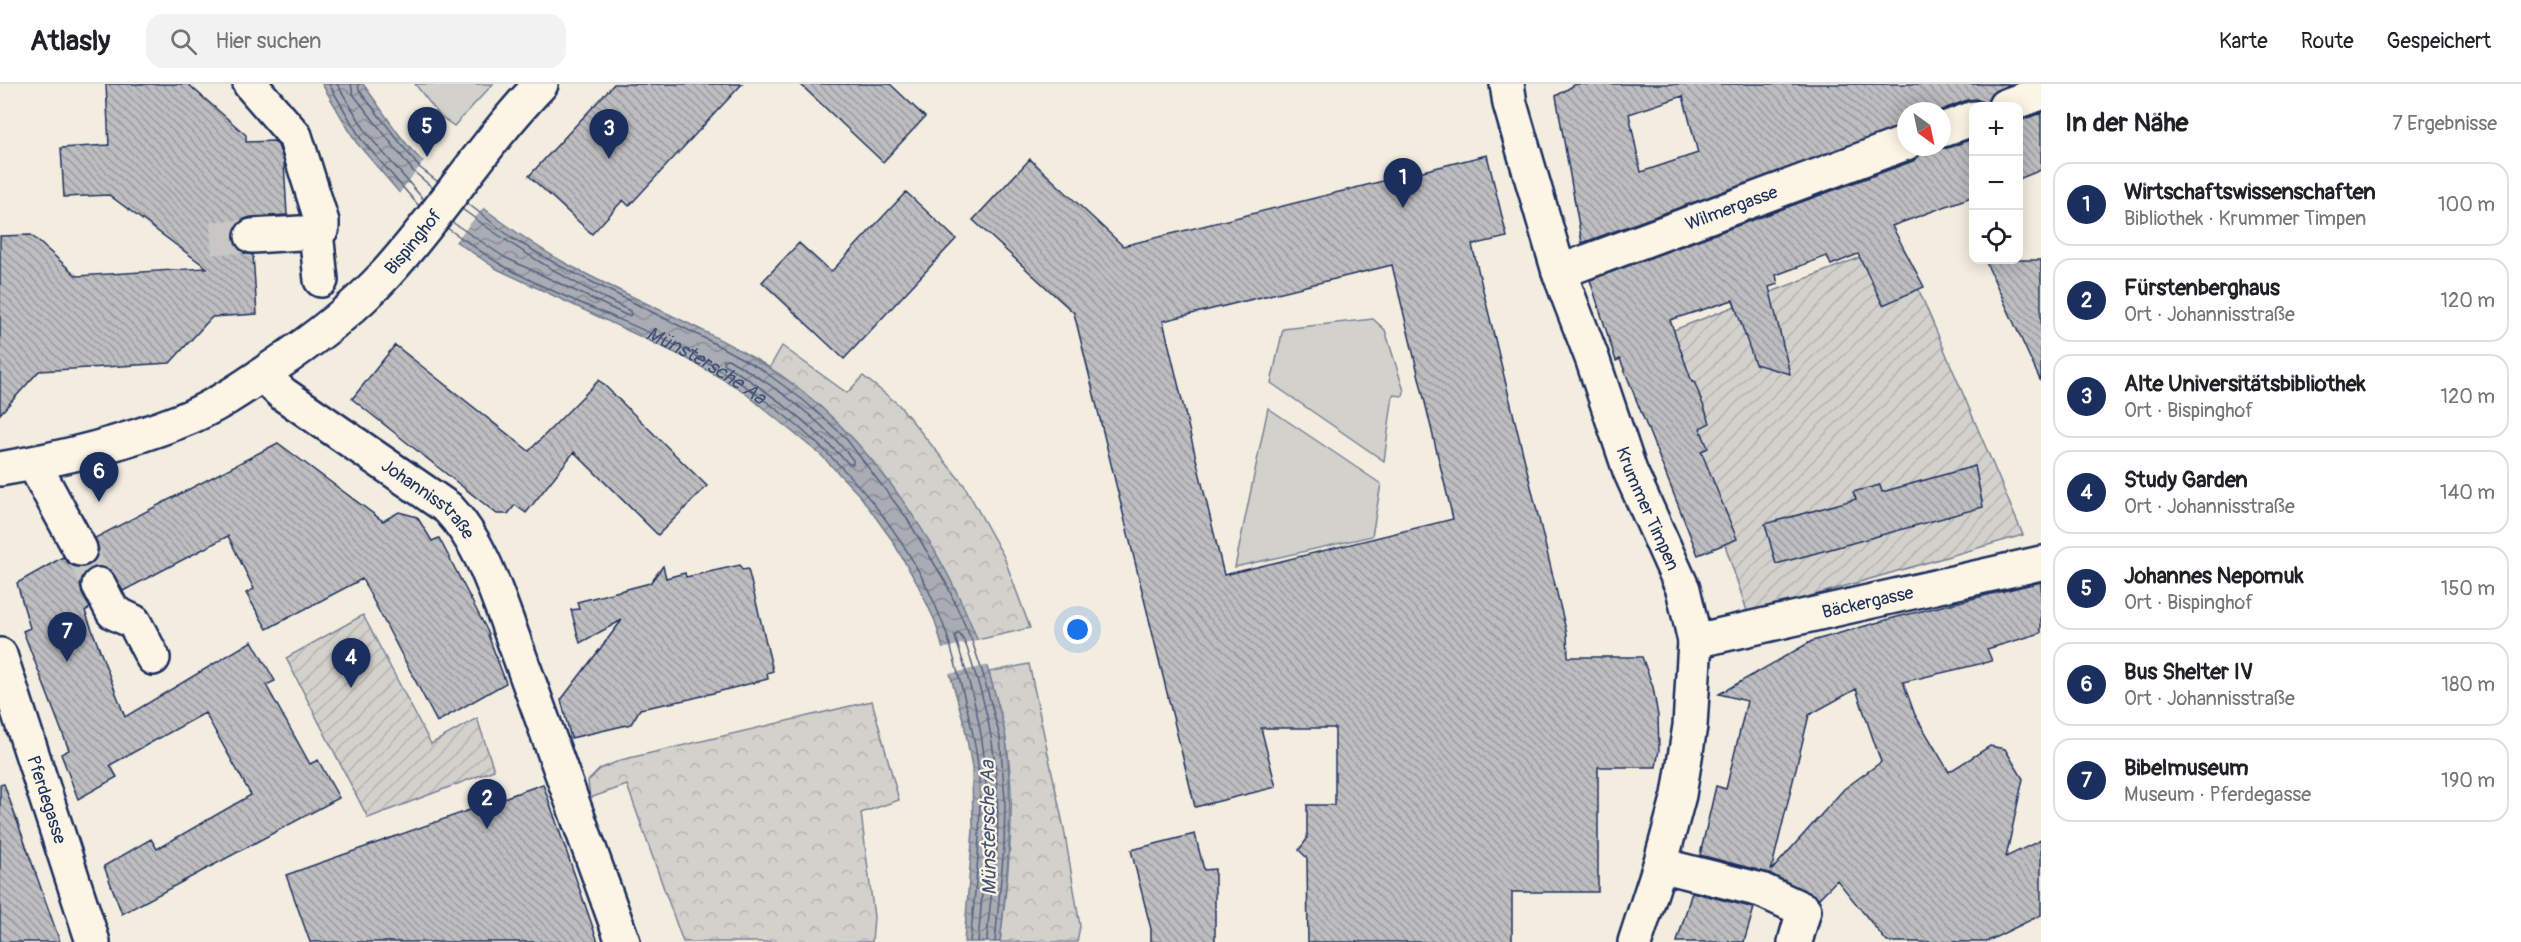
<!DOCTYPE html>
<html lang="de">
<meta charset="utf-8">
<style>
body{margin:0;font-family:Pangolin,sans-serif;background:#f2f2f2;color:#202124}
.controls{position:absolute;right:18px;top:18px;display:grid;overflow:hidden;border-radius:12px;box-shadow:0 3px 15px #0003}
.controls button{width:54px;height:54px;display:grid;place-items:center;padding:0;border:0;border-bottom:2px solid #e0e0e0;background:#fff;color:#202124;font:30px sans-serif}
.compass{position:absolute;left:1897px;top:18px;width:54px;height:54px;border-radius:50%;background:#fff;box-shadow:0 3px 15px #0003;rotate:147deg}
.you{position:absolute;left:1078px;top:546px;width:21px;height:21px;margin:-15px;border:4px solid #fff;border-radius:50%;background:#1a73e8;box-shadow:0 0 0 9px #1a73e833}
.badge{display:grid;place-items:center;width:39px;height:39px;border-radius:50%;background:#1b2f5e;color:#fff;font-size:20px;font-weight:700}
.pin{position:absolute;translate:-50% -50px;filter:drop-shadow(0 2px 3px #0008)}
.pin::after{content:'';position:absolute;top:32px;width:21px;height:18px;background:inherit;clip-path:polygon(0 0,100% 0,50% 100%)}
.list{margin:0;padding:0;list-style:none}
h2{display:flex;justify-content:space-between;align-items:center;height:78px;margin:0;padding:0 24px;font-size:26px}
h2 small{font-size:20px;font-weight:400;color:#757577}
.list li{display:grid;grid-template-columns:39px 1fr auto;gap:18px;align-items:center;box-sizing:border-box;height:84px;margin:0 12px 12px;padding:0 12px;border:2px solid #e0e0e0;border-radius:18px}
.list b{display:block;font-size:22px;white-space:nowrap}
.list p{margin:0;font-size:20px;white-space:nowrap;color:#757577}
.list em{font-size:20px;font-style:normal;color:#757577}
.icon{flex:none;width:33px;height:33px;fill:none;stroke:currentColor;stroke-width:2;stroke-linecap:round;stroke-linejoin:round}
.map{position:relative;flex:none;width:2041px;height:858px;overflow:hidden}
header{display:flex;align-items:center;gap:36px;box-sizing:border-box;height:84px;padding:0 30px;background:#fff;border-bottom:2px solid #e0e0e0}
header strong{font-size:28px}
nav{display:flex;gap:33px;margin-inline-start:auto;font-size:21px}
.search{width:420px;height:54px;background:#f2f2f2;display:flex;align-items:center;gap:15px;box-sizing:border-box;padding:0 21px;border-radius:18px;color:#757577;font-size:22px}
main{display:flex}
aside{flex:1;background:#fff}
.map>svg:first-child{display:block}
.grass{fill:#d3d1cc;stroke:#778095;stroke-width:1.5}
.park{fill:url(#park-crowns);stroke:#778095;stroke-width:1.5}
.garden{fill:url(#garden-furrows);stroke:#778095;stroke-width:1.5}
.water{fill:url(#water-waves);stroke:#707a91;stroke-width:1.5}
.pier{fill:#f3ede0}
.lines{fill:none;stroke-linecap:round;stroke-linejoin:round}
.shore{stroke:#546180;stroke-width:1.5}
.building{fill:url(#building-back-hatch);stroke:#1b2f5e;stroke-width:1.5;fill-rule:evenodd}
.minor-tunnel{stroke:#c8c7c6;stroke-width:33;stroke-dasharray:33 16;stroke-linecap:butt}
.minor-casing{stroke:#1b2f5e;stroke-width:38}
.minor{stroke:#fcf5e5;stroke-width:33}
.labels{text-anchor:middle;stroke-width:4.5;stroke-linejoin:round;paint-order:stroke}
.street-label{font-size:18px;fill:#1b2f5e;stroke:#fcf5e5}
.water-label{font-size:20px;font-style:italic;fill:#465478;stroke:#fcf5e5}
</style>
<header>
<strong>Atlasly</strong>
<div class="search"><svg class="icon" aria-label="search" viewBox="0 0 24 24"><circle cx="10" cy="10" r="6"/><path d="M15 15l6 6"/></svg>Hier suchen</div>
<nav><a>Karte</a><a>Route</a><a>Gespeichert</a></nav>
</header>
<main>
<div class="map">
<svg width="2041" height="858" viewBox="0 0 2041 858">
<defs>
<pattern id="park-crowns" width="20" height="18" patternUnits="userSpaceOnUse" patternTransform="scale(1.5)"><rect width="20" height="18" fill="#d3d1cc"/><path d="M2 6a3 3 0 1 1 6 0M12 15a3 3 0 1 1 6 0" fill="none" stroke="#b5b4b2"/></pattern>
<pattern id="garden-furrows" width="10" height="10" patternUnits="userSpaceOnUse" patternTransform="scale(1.5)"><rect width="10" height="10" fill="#d3d1cc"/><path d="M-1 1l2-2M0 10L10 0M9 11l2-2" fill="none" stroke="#b5b4b2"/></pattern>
<pattern id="water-waves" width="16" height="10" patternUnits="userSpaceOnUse" patternTransform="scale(1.5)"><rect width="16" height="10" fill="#a9acb3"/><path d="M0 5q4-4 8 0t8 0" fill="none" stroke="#898c95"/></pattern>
<pattern id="building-back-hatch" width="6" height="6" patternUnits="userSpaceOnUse" patternTransform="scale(1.5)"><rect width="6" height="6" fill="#bebec0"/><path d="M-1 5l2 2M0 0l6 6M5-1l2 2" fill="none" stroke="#9a9b9f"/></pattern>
</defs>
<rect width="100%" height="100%" fill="#f3ede0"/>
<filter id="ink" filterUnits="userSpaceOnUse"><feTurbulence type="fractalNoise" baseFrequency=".0167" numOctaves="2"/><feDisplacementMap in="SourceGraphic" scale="12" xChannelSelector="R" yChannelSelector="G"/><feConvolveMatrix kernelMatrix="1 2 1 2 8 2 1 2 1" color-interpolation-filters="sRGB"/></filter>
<g filter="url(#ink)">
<path class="grass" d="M415,0H493L454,42L440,32Z
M1373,235L1385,246L1404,307L1403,312L1393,311L1384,377L1271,299L1283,245Z
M1268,324L1381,400L1372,452L1235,483Z"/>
<path class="park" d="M782,262L847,309L863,292L899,321L964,401L1004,473L1030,544L973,557L766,290Z
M1029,580L1064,745L1080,842L1077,858H1000C1008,790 1018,718 1005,651C1001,629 994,609 989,588Z
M872,617L899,716L861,729L874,833L872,858H683L627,701L590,714L588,697L600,685L621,676Z"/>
<path class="garden" d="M1884,164L1907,178L2023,451L1748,530L1656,253Z
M363,531L431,660L477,634L494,686L368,734L286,574Z"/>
<path class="water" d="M322,0H363C382,25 400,56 423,78C436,92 454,102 469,113C500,137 531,160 565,179C630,214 699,241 762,279C872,346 963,488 995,610C999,625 1004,640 1006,655C1014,724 1008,790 1000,858H964L973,746L972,683L964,639L935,537L918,501L892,456L861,413L822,372L740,305L686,274L497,185L421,134L356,58Z"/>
<path class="pier" d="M425,76L485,122L454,159L419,136L398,111Z
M981,555L990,581L948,590L942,565Z"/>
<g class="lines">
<g class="shore">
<path d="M329,0L361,55L419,122"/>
<path d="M337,0L368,51L424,116"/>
<path d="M351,0L353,10L413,87L433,104"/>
<path d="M358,0L359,6L419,83L438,98"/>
<path d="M467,119L512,154L560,182L706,255L761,285L803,316L844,352L906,433L946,499L972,557L983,590L1000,653L1005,716L1004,763L995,858"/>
<path d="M452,138L504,173L628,232L631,231L630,227C570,198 515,165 462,125"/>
<path id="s1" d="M447,144C465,156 482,169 500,180C561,215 629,236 691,269C798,328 896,420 941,535C950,556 955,579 961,601C968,627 975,654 978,682C983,740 976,800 970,858"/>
<path d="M728,275C774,301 820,334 853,376V380H849C812,342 770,307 724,280V276Z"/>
<path d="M978,858C983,800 989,741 985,683C982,640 969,594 955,553L958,549C967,557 970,575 974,586C994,643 1000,703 997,762C995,794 988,826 987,858"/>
</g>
</g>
<path class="building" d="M106,0H188L246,51V58L274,57L278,61L284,78L287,131L251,133L242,136L236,143L233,153L237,163L244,169L253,171L257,230L212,233L170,279L39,287L0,330V152L31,151L77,192L207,184L109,111L64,113L61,64L109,61Z
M614,0H742L629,122L623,116L592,150L529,92Z
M800,0H890L925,33L883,78Z
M1576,0H2011L1991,10L1987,20L1976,15L1967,16L1939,27H1906V41L1582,159L1556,12ZM1683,12L1698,69L1641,88L1629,30Z
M2041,29V86L2019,95V37Z
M1974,54V112L1892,142L1924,203L1883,221L1858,170L1831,181L1827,172L1776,191L1778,200L1769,203L1790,290L1755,280L1733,216L1670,236L1692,298L1694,297L1710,339L1700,344L1708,364L1701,367L1737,455L1698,471L1620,275L1616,277L1590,196L1913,77L1920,71L1924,63L1948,64Z
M1487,71L1507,153L1472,161L1567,550L1568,573H1642L1653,603L1658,632L1659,666L1656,683H1598V808H1512V858H1308L1307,774L1299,766L1307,755V721H1335V644H1261L1276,703L1195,723L1074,229L973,136L1030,75L1123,162ZM1392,181L1453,435L1224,491L1163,237Z
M906,108L956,155L844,275L762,198L799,159L831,188Z
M1985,176H2041V298Z
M395,261L529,367L599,296L707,402L658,451L574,368L526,429L515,421L508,430H497L352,315Z
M278,359L383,437L399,428L417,433L432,457L439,454L489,550L488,551L506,599L437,638L362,495L267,545L246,509L254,505L228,452L123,507L110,486L100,482L90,485L83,491L80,500L82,510L90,524L85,527L125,633L252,557L275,597L266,601L310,680L318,676L339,714L122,830L104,782L151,755L157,765L251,711L205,629L110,681L117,693L78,715L61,670L69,666L23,547L30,544L17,499L63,473L71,481L79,484L88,482L96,475L99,466L95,454Z
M1975,382L1983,423L1776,480L1765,440L1856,415L1853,408L1880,401L1882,408Z
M740,481L742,486L748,485L773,587L767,589L768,595L690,615L640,625L631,640L571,654L561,616L622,536L580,559L571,526L579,525L577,518L650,499L663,482L666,494L685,489L686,493Z
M2041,498V549L1987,565L1992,577L1903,598L1915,631L1949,688L1990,662L2005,665L2023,695L2006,773L2041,756V831L1986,858H1887L1837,796L1819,814L1769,789L1700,771L1716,702L1726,705L1747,617L1719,610L1812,557L1897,533ZM1856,605L1881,678L1844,705L1771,787L1809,631Z
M4,700L60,858H0V701Z
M543,700L598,858H310L286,791Z
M1195,750L1204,786L1215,785V858H1151V845L1131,766Z
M1692,808L1754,824L1744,858H1677Z"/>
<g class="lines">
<path class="minor-tunnel" d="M211,154L252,152
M80,465L99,501"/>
<defs>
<g id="minor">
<path d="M250,0L295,52L322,138V144L316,148L252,152"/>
<path id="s2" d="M1507,0L1510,20L1559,188L1592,274L1630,387L1683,505L1695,557L1690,642L1679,711L1660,781L1635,858"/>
<path d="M2005,22L2041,9"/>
<path d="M1942,46L1974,34"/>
<path d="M316,148L321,196"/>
<path id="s3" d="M1559,188L1906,59"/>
<path id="s4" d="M262,291L283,310L448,424C477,455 491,493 505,532L623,858"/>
<path d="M34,380L80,465"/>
<path id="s5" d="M0,385C60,375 123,359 180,337C212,325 242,305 270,285C312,257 352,227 386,190C441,130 484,59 541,0"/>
<path d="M99,501L113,528L134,538L153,574"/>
<path id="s6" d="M1695,557L2041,479"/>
<path id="s7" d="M0,571L93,858"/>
<path d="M1660,781L1761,806L1804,826L1795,858"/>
</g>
</defs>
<use href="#minor" class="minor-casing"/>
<use href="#minor" class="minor"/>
</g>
</g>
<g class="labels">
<g class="street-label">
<text dy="6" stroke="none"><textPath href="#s3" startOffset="184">Wilmergasse</textPath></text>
<text dy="6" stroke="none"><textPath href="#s5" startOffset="483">Bispinghof</textPath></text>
<text dy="6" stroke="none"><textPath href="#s4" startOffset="208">Johannisstraße</textPath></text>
<text dy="6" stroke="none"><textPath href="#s2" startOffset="448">Krummer Timpen</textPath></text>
<text dy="6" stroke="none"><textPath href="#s6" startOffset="177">Bäckergasse</textPath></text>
<text dy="6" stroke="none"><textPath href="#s7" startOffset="152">Pferdegasse</textPath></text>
</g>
<g class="water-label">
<text dy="7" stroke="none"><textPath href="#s1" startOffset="294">Münstersche Aa</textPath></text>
<text transform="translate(988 744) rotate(-91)" y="7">Münstersche Aa</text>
</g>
</g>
</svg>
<div class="controls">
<button>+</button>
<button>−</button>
<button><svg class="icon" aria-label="locate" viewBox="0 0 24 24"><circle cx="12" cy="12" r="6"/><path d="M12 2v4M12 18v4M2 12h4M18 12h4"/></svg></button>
</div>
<svg class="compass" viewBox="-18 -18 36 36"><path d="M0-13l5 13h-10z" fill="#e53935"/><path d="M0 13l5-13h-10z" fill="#757577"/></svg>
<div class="you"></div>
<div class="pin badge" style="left:1403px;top:124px">1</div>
<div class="pin badge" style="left:487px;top:745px">2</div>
<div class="pin badge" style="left:609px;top:75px">3</div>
<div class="pin badge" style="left:351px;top:604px">4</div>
<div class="pin badge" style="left:427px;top:73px">5</div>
<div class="pin badge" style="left:99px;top:418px">6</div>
<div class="pin badge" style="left:67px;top:578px">7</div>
</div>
<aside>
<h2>In der Nähe<small>7 Ergebnisse</small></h2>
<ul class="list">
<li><span class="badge">1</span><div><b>Wirtschaftswissenschaften</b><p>Bibliothek · Krummer Timpen</p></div><em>100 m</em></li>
<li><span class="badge">2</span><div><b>Fürstenberghaus</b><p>Ort · Johannisstraße</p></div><em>120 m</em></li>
<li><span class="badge">3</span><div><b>Alte Universitätsbibliothek</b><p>Ort · Bispinghof</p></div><em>120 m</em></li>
<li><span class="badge">4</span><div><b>Study Garden</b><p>Ort · Johannisstraße</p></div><em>140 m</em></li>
<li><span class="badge">5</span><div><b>Johannes Nepomuk</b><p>Ort · Bispinghof</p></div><em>150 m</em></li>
<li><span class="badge">6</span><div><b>Bus Shelter IV</b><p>Ort · Johannisstraße</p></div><em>180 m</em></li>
<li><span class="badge">7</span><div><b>Bibelmuseum</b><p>Museum · Pferdegasse</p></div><em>190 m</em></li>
</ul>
</aside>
</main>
